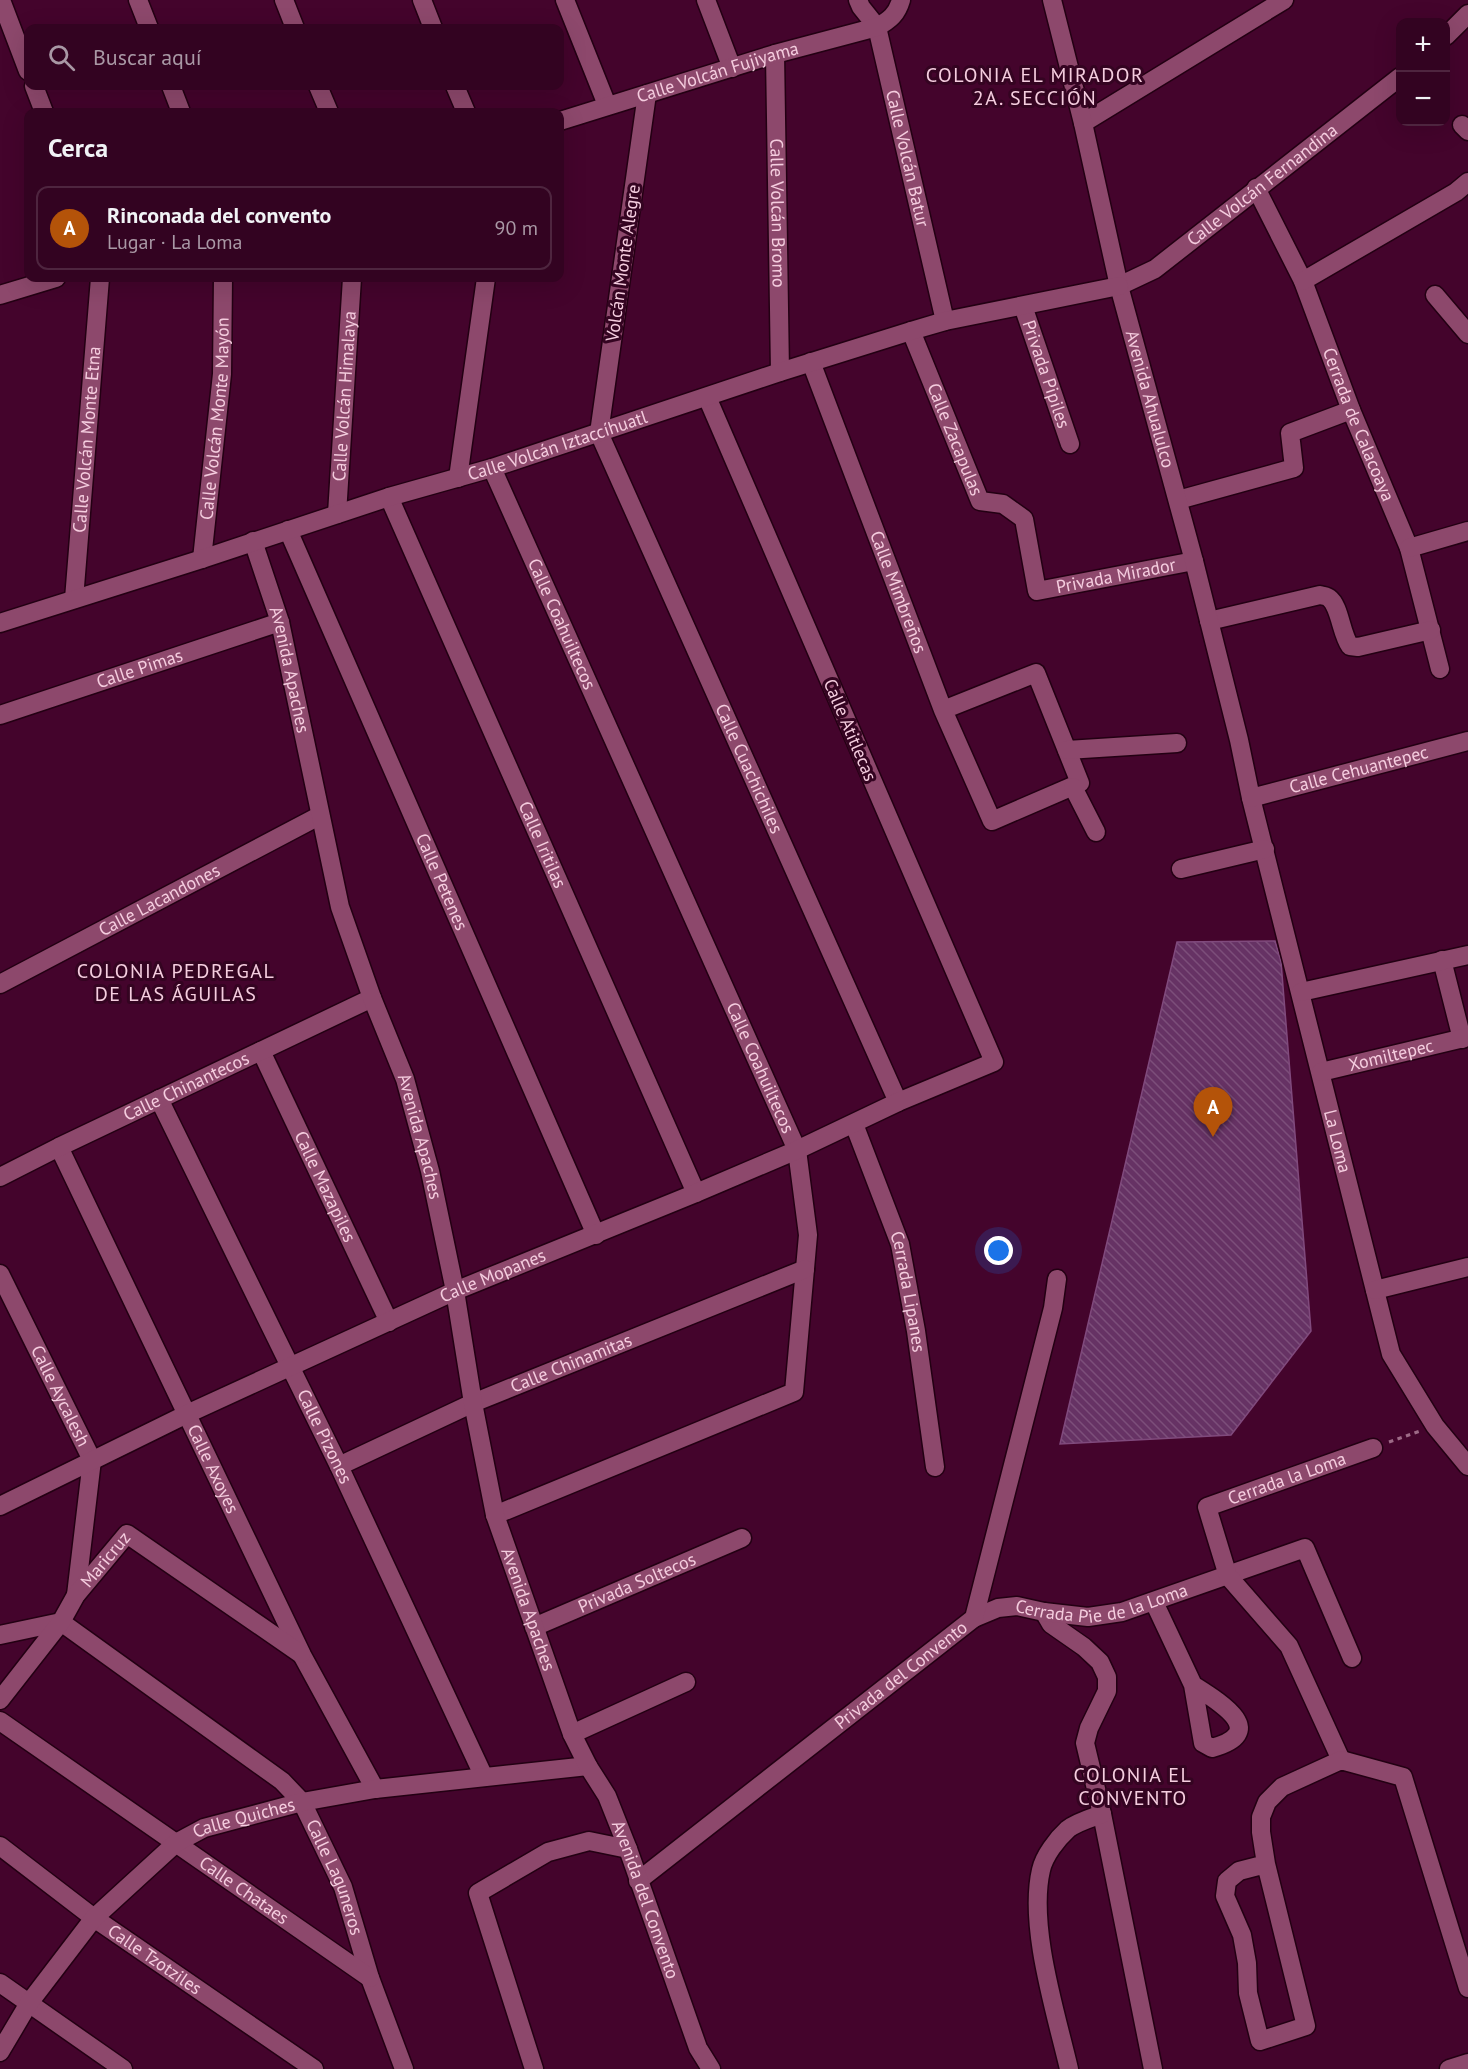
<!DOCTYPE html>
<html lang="es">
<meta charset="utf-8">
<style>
body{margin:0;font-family:"PT Sans",sans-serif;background:#3e112e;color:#f1f3f6}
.controls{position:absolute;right:18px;top:18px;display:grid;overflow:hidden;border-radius:12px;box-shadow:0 6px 24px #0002}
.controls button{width:54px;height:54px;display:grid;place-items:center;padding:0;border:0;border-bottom:2px solid #4e253f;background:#330321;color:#f1f3f6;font:30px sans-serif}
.you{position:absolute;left:999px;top:1251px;width:21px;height:21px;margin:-15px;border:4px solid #fff;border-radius:50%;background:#1a73e8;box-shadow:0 0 0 9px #1a73e833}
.badge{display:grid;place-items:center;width:39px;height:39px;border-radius:50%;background:#b45309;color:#fff;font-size:20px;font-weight:700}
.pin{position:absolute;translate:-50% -50px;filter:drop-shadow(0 2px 3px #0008)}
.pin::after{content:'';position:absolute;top:32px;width:21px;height:18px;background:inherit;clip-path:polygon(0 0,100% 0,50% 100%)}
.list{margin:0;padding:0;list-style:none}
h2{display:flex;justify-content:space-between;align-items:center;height:78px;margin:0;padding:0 24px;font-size:26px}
h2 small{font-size:20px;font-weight:400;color:#a998a5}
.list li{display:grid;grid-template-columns:39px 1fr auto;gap:18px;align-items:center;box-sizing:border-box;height:84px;margin:0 12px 12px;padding:0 12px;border:2px solid #4e253f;border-radius:12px}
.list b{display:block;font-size:22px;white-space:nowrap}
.list p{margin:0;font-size:20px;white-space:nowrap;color:#a998a5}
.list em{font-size:20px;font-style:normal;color:#a998a5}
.icon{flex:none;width:33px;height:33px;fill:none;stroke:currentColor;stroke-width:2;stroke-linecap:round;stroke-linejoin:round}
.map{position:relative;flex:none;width:1468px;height:2069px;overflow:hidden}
.search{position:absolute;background:#330321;box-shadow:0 6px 24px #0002;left:24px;top:24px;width:540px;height:66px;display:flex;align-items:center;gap:15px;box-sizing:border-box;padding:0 21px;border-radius:12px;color:#a998a5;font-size:22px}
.panel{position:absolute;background:#330321;box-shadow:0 6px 24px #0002;left:24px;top:108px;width:540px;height:174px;border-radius:12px}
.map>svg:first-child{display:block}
.building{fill:url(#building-back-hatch);stroke:#804a7d;stroke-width:1.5}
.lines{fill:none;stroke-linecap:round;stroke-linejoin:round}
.street-casing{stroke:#230013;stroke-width:21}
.secondary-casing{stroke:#230013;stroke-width:21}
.path{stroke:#9d6a87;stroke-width:3;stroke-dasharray:4.5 4.5;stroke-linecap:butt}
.street{stroke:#8d486c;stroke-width:18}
.secondary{stroke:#8d486c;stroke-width:18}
.labels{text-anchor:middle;stroke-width:6;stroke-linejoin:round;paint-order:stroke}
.street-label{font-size:18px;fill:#f5cddf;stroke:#340421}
.neighbourhood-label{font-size:20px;letter-spacing:1.5px;fill:#f5cddf;stroke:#340421}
</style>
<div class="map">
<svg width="1468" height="2069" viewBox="0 0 1468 2069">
<defs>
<pattern id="building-back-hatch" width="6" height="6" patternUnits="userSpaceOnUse" patternTransform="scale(1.5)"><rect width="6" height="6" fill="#663264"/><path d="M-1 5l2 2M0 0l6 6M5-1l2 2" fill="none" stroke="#7c4e7a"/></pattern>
</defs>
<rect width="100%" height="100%" fill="#44042c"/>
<path class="building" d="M1275,941L1281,962L1311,1331L1231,1435L1060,1444L1177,942Z"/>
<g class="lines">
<defs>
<g id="street">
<path d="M1,0L28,71"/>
<path d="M138,0L149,28"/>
<path d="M284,0L295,28"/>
<path d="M422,0L433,28"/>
<path d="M565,0L607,105"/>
<path d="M706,0L732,68"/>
<path id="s1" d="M858,0L861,7L877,27L945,321"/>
<path d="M1446,36L1468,14"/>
<path id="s2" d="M775,54L780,372"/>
<path d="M34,86L44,112"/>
<path d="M171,86L181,112"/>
<path d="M318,86L329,112"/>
<path d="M455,86L466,112"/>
<path id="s3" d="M647,94L599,433L898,1102"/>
<path id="s4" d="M560,121L775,54L877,27C890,20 897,14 901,0"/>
<path d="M1083,123L1284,0"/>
<path d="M1462,125L1468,131"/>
<path id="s5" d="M1256,188L1303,281L1351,410L1409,548L1440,669"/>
<path d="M1303,281L1456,192L1468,182"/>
<path id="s6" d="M1119,286L1155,269L1400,77"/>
<path d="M0,295L56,278"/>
<path d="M1435,295L1468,334"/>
<path id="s7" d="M1023,306L1070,444"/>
<path id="s8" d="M911,331L980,501L1003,504L1024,519L1037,591L1194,561"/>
<path id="s9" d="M811,362L943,710L992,821L1080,783L1036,673L943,710"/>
<path id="s10" d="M492,468L797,1150L808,1235L794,1392L495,1515"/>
<path d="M458,478L486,278"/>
<path id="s11" d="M389,497L696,1193"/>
<path d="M1178,500L1294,468L1290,433L1351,410"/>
<path id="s12" d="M337,514L352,278"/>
<path id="s13" d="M288,530L596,1235"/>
<path d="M1409,548L1468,531"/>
<path id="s14" d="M202,559L222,374L223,278"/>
<path id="s15" d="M74,599L100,278"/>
<path d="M1209,621L1320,595C1323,596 1327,596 1329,598C1340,606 1341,634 1350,646L1358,647L1431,630"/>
<path id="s16" d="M0,715L280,622"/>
<path d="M1067,750L1177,743"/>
<path d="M1073,787L1096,832"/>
<path id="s17" d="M1251,798L1391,1354L1435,1426L1468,1466"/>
<path d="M1181,869L1265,849"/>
<path d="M1442,960L1462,1039"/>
<path id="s18" d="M0,984L319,816"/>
<path d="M1301,992L1468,955"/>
<path id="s19" d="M261,1051L389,1322"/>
<path id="s20" d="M1321,1072L1468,1037"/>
<path id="s21" d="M159,1099L339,1466L484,1777"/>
<path id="s22" d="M854,1124L900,1244L916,1331L935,1467"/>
<path id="s23" d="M59,1147L302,1655L375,1789"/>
<path id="s24" d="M0,1177L59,1147L372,998"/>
<path id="s25" d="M0,1274L92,1460L76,1595"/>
<path d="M1375,1290L1468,1267"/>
<path id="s26" d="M339,1466L473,1403L805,1269"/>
<path id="s27" d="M0,1506L187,1414L455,1291L696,1193L797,1150L898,1102L994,1062L707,397"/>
<path d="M1154,1602L1193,1685L1203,1743L1212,1748C1271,1732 1218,1701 1193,1685"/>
<path d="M1044,1612L1051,1624L1084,1647L1100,1662L1107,1677V1691L1089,1728L1085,1743L1102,1814L1153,2069"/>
<path id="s28" d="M974,1618L998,1608L1017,1606L1044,1612L1088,1617L1122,1612L1305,1548L1352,1658"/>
<path id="s29" d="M534,1627L742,1538"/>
<path id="s30" d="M0,1635L61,1622L282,1781L302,1802L343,1887L370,1978L404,2069"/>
<path id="s31" d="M0,1700L61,1622L76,1595L127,1534L301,1654"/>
<path id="s32" d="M0,1721L370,1978"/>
<path d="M572,1734L686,1682"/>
<path id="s33" d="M1341,1760L1289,1646L1228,1576L1207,1507L1373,1448"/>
<path id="s34" d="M0,1846L94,1918L314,2069"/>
<path d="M1266,1864L1239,1871L1227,1881L1225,1896L1242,1935L1247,1963L1248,1993L1260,2041L1306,2026L1266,1864L1261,1832V1817L1267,1802L1282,1787L1341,1760L1403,1777L1468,1988"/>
<path id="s35" d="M638,1881L974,1618L1053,1308L1057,1279"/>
<path d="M0,1983L123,2069"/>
<path id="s36" d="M0,2052L29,2003L94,1918L176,1843L204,1828L302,1802L375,1789L588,1766"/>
<path d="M534,2069L478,1893L548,1852L589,1841L628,1849"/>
<path d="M1069,2069C1056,2013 1028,1926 1041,1870C1044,1856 1057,1839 1068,1829C1077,1822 1091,1818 1102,1814"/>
<path d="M1449,2069L1468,2063"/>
</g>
<g id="secondary">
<path id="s37" d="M1052,0L1083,123L1119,286L1194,561L1239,740L1251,798L1468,741"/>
<path id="s38" d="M253,541L280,622L340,907L372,998L405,1079L430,1171L455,1291L473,1403L495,1515L572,1734L588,1766L607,1796L628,1849L698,2048L711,2069"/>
<path id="s39" d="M0,623L202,559L389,497L492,468L780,372L911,331L945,321L1119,286"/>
</g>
</defs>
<use href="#street" class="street-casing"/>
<use href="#secondary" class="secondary-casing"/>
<path class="path" d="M1389,1442L1420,1431"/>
<use href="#street" class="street"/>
<use href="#secondary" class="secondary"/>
</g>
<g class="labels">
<g class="street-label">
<text dy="6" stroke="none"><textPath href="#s4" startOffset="165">Calle Volcán Fujiyama</textPath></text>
<text dy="6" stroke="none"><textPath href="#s1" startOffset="168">Calle Volcán Batur</textPath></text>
<text dy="6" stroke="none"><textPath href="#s6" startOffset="176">Calle Volcán Fernandina</textPath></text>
<text dy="6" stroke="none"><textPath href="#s2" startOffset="159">Calle Volcán Bromo</textPath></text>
<text transform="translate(623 263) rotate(-82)" y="6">Volcán Monte Alegre</text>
<text dy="6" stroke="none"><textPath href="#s7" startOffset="72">Privada Pipiles</textPath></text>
<text dy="6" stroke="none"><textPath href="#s12" startOffset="118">Calle Volcán Himalaya</textPath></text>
<text dy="6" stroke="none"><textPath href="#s37" startOffset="411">Avenida Ahualulco</textPath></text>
<text dy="6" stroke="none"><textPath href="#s14" startOffset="141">Calle Volcán Monte Mayón</textPath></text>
<text dy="6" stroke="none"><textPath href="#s5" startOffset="258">Cerrada de Calacoaya</textPath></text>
<text dy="6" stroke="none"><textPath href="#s15" startOffset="160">Calle Volcán Monte Etna</textPath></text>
<text dy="6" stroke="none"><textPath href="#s8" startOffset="117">Calle Zacapulas</textPath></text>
<text dy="6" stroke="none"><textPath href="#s39" startOffset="585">Calle Volcán Iztaccíhuatl</textPath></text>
<text dy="6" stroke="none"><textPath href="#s8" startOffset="386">Privada Mirador</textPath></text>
<text dy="6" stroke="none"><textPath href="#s9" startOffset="246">Calle Mimbreños</textPath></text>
<text dy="6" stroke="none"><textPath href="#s10" startOffset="171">Calle Coahuiltecos</textPath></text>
<text dy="6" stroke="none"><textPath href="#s16" startOffset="147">Calle Pimas</textPath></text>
<text dy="6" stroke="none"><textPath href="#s38" startOffset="134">Avenida Apaches</textPath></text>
<text transform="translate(850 730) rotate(67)" y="6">Calle Atitlecas</text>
<text dy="6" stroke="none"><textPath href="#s3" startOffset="710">Calle Cuachichiles</textPath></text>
<text dy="6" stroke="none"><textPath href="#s37" startOffset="934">Calle Cehuantepec</textPath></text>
<text dy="6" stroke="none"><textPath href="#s11" startOffset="380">Calle Iritilas</textPath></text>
<text dy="6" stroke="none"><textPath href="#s13" startOffset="384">Calle Petenes</textPath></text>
<text dy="6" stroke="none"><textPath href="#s18" startOffset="180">Calle Lacandones</textPath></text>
<text dy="6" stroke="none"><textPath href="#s20" startOffset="72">Xomiltepec</textPath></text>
<text dy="6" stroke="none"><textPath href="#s10" startOffset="657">Calle Coahuiltecos</textPath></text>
<text dy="6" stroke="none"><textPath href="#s24" startOffset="207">Calle Chinantecos</textPath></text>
<text dy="6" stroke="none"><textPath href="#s38" startOffset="620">Avenida Apaches</textPath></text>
<text dy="6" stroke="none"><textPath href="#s17" startOffset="354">La Loma</textPath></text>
<text dy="6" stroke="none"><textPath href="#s19" startOffset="150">Calle Mazapiles</textPath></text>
<text dy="6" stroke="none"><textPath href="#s27" startOffset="544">Calle Mopanes</textPath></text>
<text dy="6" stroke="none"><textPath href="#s22" startOffset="177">Cerrada Lipanes</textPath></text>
<text dy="6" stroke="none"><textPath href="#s26" startOffset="254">Calle Chinamitas</textPath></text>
<text dy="6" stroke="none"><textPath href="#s25" startOffset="136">Calle Aycalesh</textPath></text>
<text dy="6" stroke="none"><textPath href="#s21" startOffset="376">Calle Pizones</textPath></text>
<text dy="6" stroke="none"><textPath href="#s23" startOffset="357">Calle Axoyes</textPath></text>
<text dy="6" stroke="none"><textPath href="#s33" startOffset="375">Cerrada la Loma</textPath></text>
<text dy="6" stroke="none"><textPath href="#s31" startOffset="176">Maricruz</textPath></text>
<text dy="6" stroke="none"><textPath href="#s29" startOffset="112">Privada Soltecos</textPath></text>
<text dy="6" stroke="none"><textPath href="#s28" startOffset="132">Cerrada Pie de la Loma</textPath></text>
<text dy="6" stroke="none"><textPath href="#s38" startOffset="1106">Avenida Apaches</textPath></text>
<text dy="6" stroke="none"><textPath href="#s35" startOffset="334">Privada del Convento</textPath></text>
<text dy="6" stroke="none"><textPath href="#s36" startOffset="348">Calle Quiches</textPath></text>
<text dy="6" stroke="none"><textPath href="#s30" startOffset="446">Calle Laguneros</textPath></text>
<text dy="6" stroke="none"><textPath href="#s32" startOffset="297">Calle Chataes</textPath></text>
<text dy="6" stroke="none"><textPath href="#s38" startOffset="1420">Avenida del Convento</textPath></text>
<text dy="6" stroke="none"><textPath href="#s34" startOffset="192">Calle Tzotziles</textPath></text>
</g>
<g class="neighbourhood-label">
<text x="1035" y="82">COLONIA EL MIRADOR<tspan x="1035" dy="23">2A. SECCIÓN</tspan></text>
<text x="176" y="978">COLONIA PEDREGAL<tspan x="176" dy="23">DE LAS ÁGUILAS</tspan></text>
<text x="1133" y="1782">COLONIA EL<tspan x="1133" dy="23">CONVENTO</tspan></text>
</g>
</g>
</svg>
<div class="controls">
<button>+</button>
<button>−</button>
</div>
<div class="you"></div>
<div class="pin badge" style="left:1213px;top:1137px">A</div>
<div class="search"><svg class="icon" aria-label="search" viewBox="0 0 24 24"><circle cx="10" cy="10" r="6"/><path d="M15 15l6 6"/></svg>Buscar aquí</div>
<section class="panel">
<h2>Cerca<small></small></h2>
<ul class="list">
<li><span class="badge">A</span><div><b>Rinconada del convento</b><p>Lugar · La Loma</p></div><em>90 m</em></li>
</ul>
</section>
</div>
